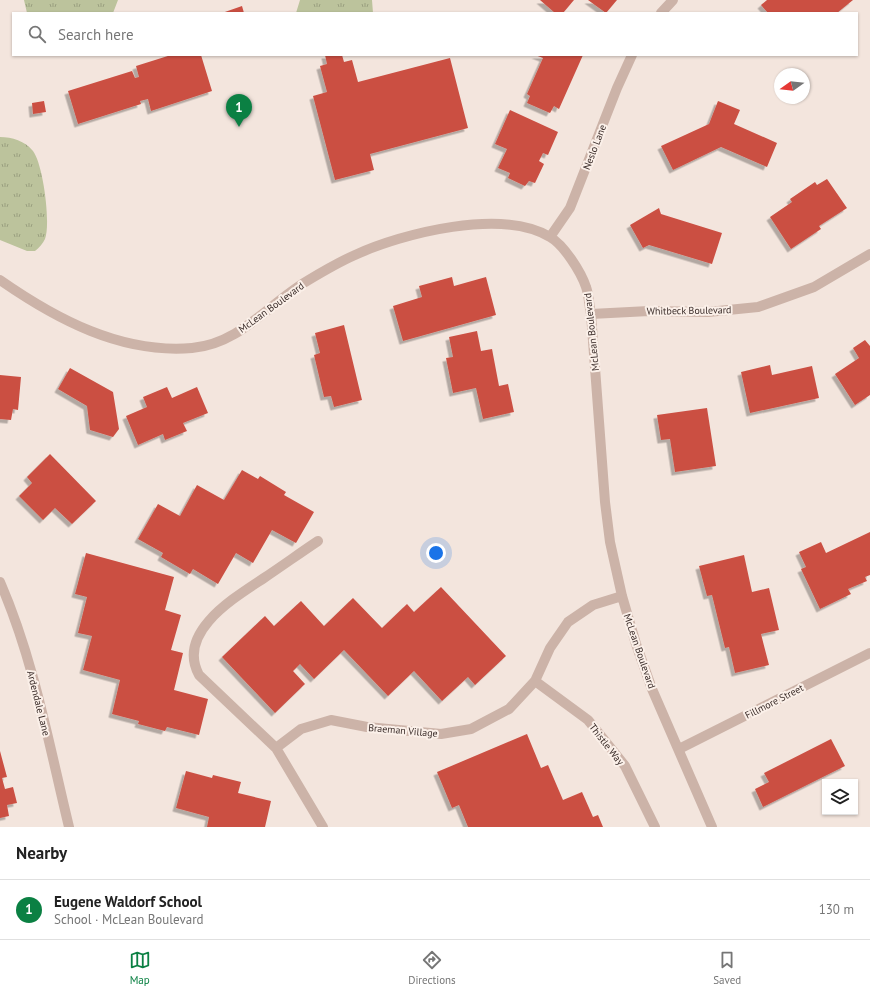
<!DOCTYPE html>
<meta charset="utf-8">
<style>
body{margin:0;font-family:"PT Sans",sans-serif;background:#f2f2f2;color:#222}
.controls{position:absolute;right:12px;bottom:12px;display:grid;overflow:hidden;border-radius:0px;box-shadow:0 1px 3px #0004}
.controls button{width:36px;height:36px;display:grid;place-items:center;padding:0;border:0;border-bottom:1px solid #e0e0e0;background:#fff;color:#222;font:20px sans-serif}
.compass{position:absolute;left:774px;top:68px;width:36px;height:36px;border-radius:50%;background:#fff;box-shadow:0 1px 3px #0004;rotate:255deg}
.you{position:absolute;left:436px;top:553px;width:14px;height:14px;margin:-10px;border:3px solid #fff;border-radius:50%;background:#1a73e8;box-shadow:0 0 0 6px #1a73e833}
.badge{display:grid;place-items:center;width:26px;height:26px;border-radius:50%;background:#0b8043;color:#fff;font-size:13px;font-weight:700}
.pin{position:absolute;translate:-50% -33px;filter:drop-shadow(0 1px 2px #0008)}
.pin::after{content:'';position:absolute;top:21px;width:14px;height:12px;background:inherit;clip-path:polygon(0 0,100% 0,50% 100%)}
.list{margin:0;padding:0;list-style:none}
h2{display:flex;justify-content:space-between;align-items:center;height:52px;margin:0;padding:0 16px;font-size:17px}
h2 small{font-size:13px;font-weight:400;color:#767676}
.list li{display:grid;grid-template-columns:26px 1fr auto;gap:12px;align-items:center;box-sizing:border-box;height:60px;padding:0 16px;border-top:1px solid #e0e0e0}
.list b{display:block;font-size:15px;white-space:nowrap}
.list p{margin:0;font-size:13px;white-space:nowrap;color:#767676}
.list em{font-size:13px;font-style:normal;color:#767676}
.icon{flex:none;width:22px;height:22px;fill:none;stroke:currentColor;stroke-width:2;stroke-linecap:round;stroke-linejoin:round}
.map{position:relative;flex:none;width:870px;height:827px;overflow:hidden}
.search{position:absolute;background:#fff;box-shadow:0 1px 3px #0004;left:12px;right:12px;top:12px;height:44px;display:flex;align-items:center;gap:10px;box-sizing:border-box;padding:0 14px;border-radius:0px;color:#767676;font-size:15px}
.sheet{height:112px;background:#fff}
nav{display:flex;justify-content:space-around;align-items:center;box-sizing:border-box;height:56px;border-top:1px solid #e0e0e0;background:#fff;font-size:11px;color:#767676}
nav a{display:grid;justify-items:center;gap:2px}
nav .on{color:#0b8043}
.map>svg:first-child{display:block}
.park{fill:url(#park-tufts)}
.building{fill:#cb4f43;filter:url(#shadow)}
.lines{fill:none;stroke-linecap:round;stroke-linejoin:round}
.minor{stroke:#ccb3a8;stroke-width:10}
.labels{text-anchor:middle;stroke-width:4;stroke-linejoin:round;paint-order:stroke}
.street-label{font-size:10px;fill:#392b28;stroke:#fbf0e9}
</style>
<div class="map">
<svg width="870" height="827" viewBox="0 0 870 827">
<defs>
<pattern id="park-tufts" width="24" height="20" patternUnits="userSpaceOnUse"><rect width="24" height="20" fill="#bcc39c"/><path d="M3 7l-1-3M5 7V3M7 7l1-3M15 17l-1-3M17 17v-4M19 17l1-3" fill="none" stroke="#9a9f7f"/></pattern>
<filter id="shadow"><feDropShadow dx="-3.5" dy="3.5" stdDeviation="0" flood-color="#0004"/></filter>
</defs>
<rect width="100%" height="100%" fill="#f3e5dd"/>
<path class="park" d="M24,0H118L113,13H27Z
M300,0H372L373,13H296Z
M0,137C12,137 25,141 33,151C43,164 51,223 45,239C43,243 39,248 35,251H27L0,240Z"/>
<path class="building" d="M540,0H574L563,13H555Z
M588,0H617L606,13Z
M767,0H853L837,13H768L761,5Z
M242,6L244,13H222Z
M171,55H201L212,91L151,111L148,99L140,101L141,104L78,124L68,91L132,71L135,78L139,77L136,66Z
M325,55H342L344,62L352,60L358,82L450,58L468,128L370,154L374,170L335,180L313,96L327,92L320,66L327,64Z
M535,55H583L559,109L554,106L550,113L527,103L530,96L527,94L543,58Z
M44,101L46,112L33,114L32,103Z
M718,101L740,110L734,124L777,143L767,167L721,147L673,170L661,146L709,124Z
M510,110L558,132L548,155L543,153L539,161L544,164L535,183L529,181L525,186L508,178L510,173L498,168L507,149L495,144Z
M827,179L847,208L819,226L821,229L791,249L770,217L792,202L790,199L815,182L817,185Z
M659,208L661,214L722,233L712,264L649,245L643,248L630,225Z
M452,277L454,286L486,277L496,315L403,341L393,306L422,297L419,286Z
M344,325L362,400L334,407L331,396L324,397L314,355L320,353L315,333Z
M477,331L481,351L492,349L499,386L508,384L514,412L483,419L476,388L453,393L446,358L453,357L449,337Z
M865,340L870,346V395L855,405L835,374L859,358L853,348Z
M770,365L772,375L812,366L819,398L750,413L741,372Z
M70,368L113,392L119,429L113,437L90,430L87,406L58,389Z
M0,375L21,377L18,410L13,409L11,420L0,419Z
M167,387L172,398L197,387L208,413L183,423L187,431L165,440L163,434L138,445L126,416L147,407L143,397Z
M707,408L716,466L675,472L670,439L661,440L657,415Z
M50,454L96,501L72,524L55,508L43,520L19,496L32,483L27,477Z
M242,470L258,479L260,476L286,492L284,495L314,512L296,543L272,530L253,563L236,553L218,584L193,569L190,574L161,557L163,553L138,539L158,504L180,516L197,485L224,500Z
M870,532V575L865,577L867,581L848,589L851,594L820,609L801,569L806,567L799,552L821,542L826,553Z
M86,553L174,577L165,610L181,615L171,650L183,653L174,690L208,699L199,735L167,727L165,731L138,724L139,721L112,714L120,680L83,670L92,636L78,633L87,597L75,594Z
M744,555L752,592L769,588L779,630L761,634L769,665L735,673L729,647L725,648L712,595L707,596L699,566Z
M441,587L506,656L475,685L468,677L442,701L414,671L388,696L344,650L314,679L300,664L293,671L305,684L275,713L222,657L265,616L274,626L301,601L324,626L353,598L382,628L407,604L414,612Z
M527,734L541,768L548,765L563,800L582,792L593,817L598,815L603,827H468L459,805L452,808L437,772Z
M831,739L845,766L763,807L755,789L769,782L764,773Z
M0,751L7,777L2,778L5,789L13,787L17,803L7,805L9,816L0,818Z
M186,771L212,778L213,775L241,782L238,793L271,801L265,827H207L209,817L176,808Z"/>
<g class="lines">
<path class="minor" d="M661,13L673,0
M550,237L570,208L617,88L632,55
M0,280C56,319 121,354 192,348C240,344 268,304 307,281C322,272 339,262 355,255C403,233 502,208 550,237C564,245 581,272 586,287C589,295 589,305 591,314L605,502L610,542L622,596L636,644L652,689L712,827
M591,314L649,311L708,312L758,307L814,287L870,254
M318,541C300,553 282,566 264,578C234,598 176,632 199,675L276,748L323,827
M0,582C34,660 49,745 69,827
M535,681L588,720L625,766L655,827
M276,748L301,729L331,720L367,727L441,734L471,729L509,709L535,681L550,648L568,622L593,605L622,596
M679,749L870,653"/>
</g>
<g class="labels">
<g class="street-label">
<text transform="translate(594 147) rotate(-69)" y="4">Neslo Lane</text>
<text transform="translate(271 307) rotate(-36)" y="4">McLean Boulevard</text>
<text transform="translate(689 310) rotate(-1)" y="4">Whitbeck Boulevard</text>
<text transform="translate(591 332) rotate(-96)" y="4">McLean Boulevard</text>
<text transform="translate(640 651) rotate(71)" y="4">McLean Boulevard</text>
<text transform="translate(774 701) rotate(-27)" y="4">Fillmore Street</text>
<text transform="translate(39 703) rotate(76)" y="4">Ardendale Lane</text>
<text transform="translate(403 730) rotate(5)" y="4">Braeman Village</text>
<text transform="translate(607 744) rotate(52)" y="4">Thistle Way</text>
</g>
</g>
</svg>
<div class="controls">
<button><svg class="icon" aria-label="layers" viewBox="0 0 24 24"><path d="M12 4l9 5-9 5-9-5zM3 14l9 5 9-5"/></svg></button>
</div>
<svg class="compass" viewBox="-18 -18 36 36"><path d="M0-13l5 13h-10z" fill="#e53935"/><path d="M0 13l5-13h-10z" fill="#767676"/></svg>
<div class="you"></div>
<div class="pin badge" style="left:239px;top:127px">1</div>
<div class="search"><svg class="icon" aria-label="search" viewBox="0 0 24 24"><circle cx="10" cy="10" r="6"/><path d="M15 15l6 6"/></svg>Search here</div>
</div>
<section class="sheet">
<h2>Nearby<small></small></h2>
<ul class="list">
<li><span class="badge">1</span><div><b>Eugene Waldorf School</b><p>School · McLean Boulevard</p></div><em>130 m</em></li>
</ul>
</section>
<nav>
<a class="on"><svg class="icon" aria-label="map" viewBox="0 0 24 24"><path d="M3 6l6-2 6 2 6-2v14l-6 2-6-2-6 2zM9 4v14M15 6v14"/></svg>Map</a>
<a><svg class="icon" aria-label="directions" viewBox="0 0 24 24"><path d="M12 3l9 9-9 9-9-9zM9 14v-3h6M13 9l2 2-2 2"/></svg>Directions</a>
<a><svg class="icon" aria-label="saved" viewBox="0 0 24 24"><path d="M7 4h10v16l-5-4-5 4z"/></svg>Saved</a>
</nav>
